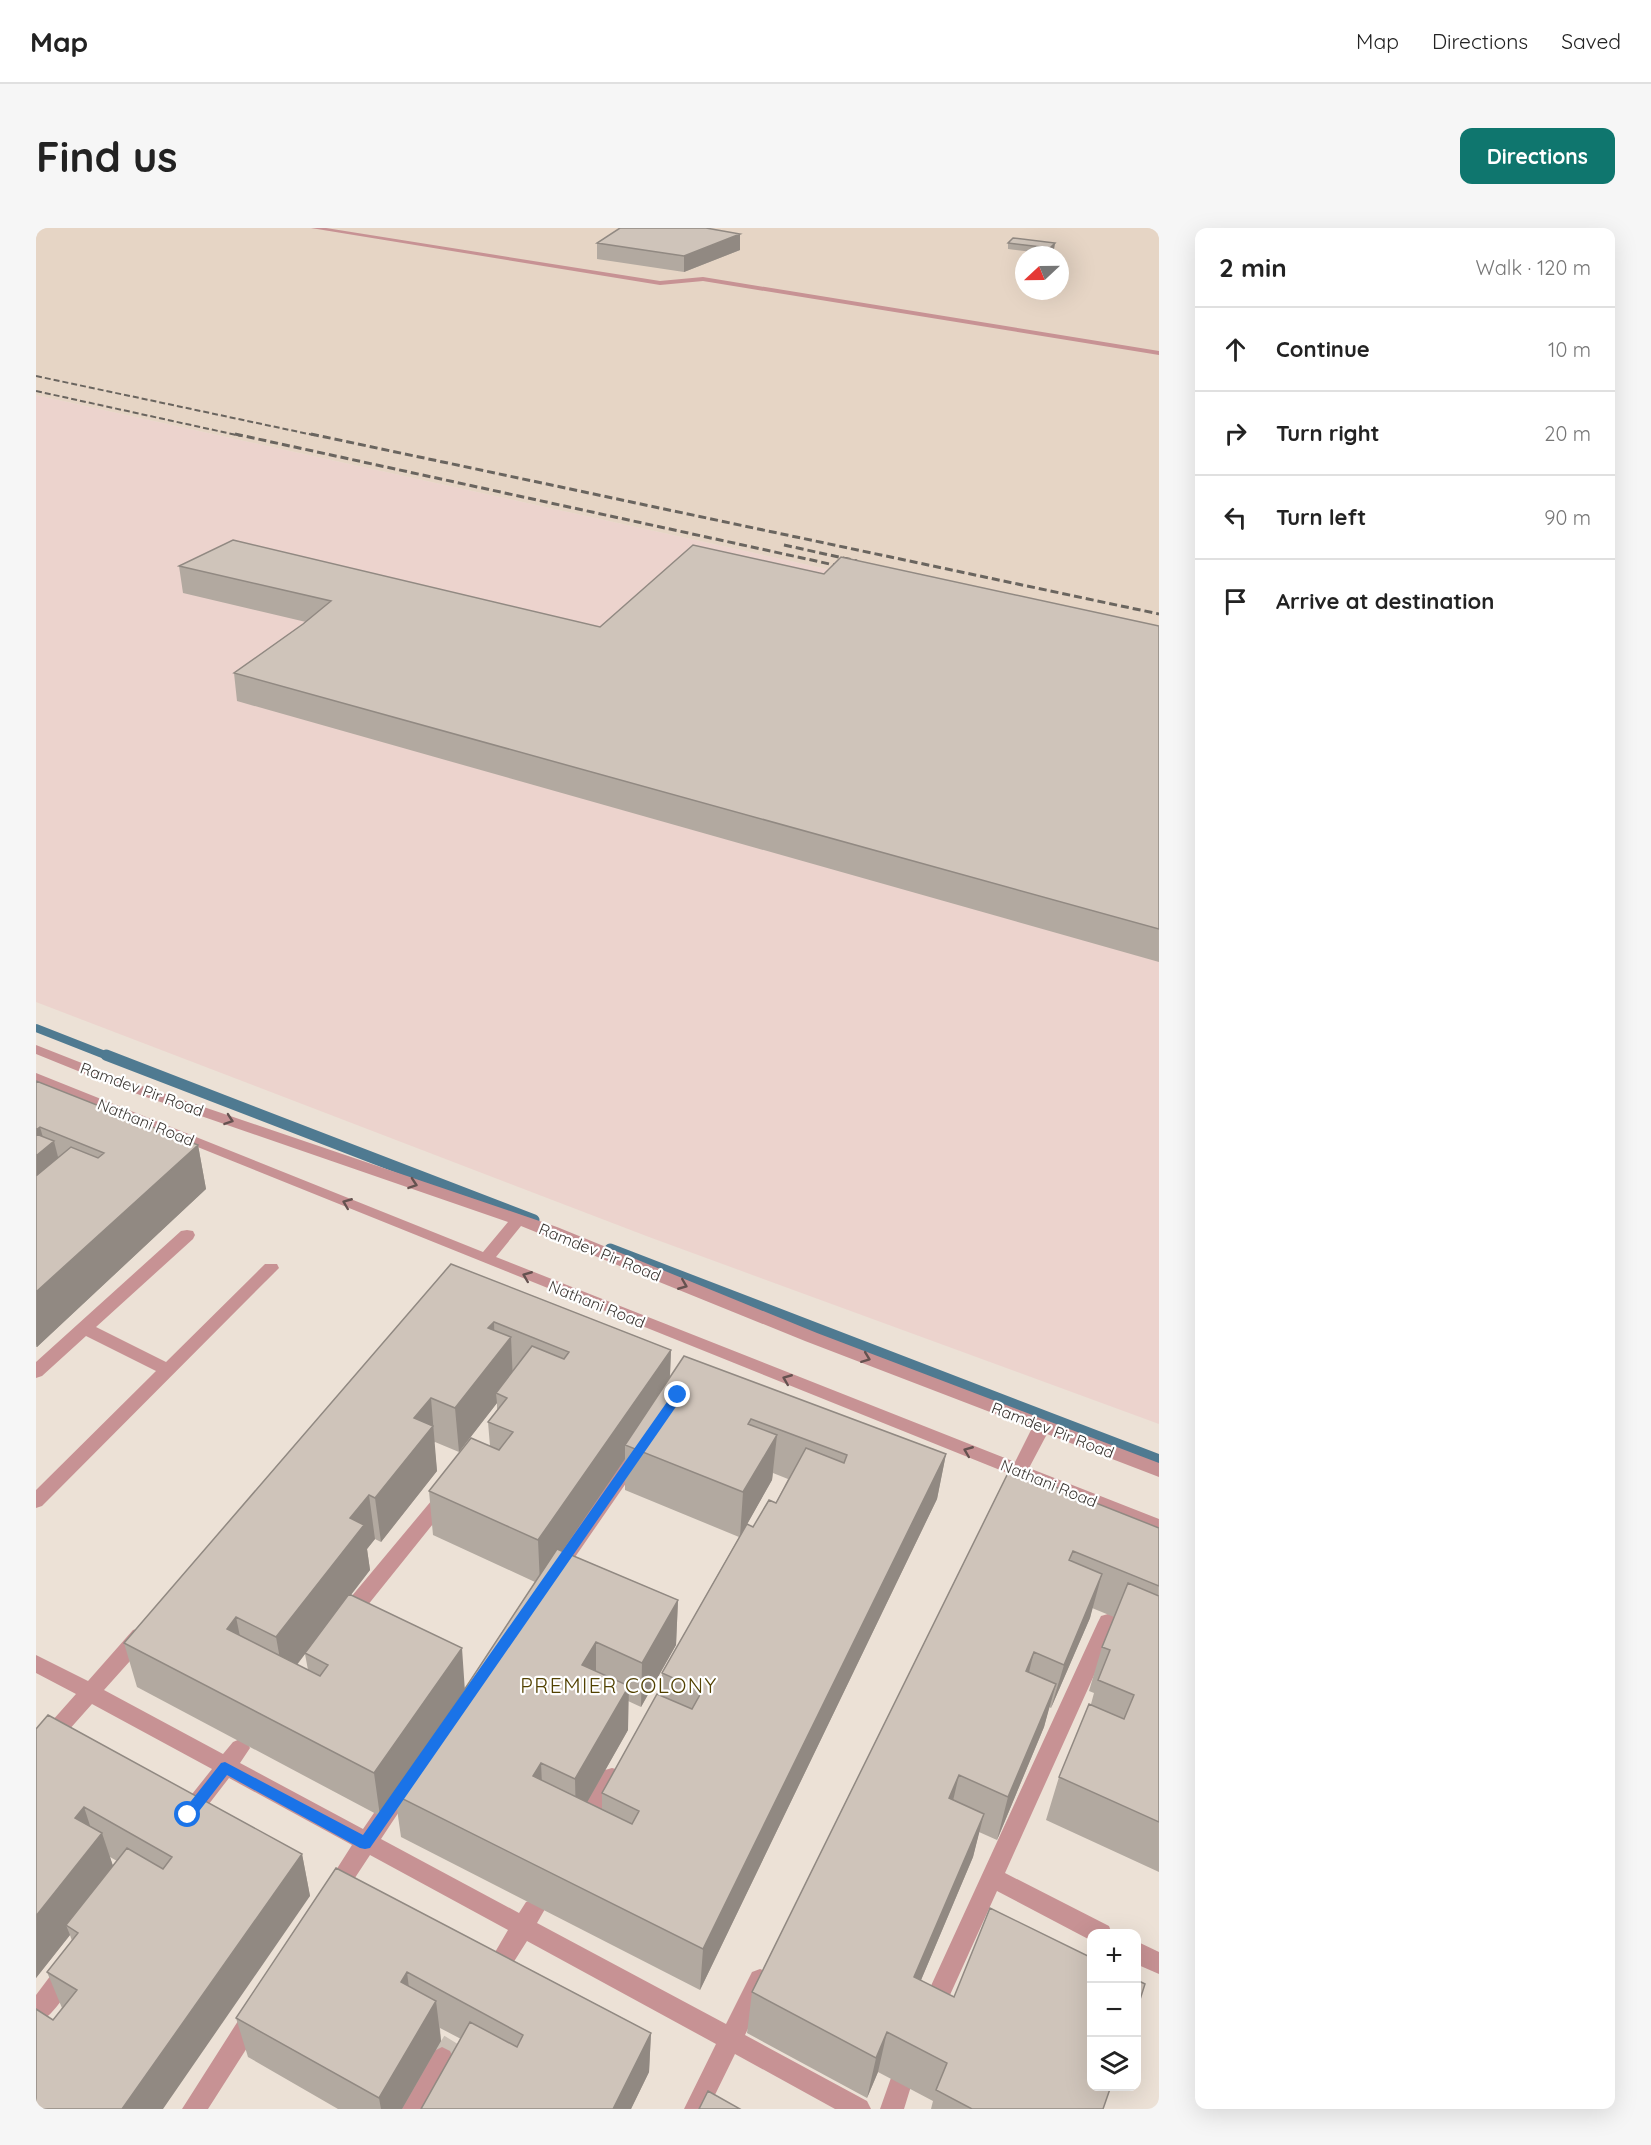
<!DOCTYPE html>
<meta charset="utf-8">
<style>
body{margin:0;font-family:Quicksand,sans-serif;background:#f6f6f6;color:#222}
.controls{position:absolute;right:18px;bottom:18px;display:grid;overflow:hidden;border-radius:12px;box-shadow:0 6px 24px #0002}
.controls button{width:54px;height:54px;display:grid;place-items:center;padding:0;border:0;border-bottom:2px solid #e0e0e0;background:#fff;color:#222;font:30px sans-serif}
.compass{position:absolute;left:979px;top:18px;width:54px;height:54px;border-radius:50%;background:#fff;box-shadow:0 6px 24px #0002;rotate:248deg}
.stop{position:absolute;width:18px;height:18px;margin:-14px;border:4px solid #1a73e8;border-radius:50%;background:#fff}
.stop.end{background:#1a73e8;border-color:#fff;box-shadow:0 2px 6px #0008}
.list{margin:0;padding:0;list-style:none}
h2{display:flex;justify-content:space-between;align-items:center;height:78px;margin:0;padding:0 24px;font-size:26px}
h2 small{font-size:20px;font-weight:400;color:#767676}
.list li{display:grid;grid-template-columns:39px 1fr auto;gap:18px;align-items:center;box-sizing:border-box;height:84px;padding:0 24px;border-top:2px solid #e0e0e0}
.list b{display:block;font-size:22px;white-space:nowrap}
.list em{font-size:20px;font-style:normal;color:#767676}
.icon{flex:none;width:33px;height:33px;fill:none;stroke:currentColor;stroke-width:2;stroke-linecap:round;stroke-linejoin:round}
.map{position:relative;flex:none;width:1123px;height:1881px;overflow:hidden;border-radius:12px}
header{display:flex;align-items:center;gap:36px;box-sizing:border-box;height:84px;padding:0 30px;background:#fff;border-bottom:2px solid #e0e0e0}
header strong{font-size:28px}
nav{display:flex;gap:33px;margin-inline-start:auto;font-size:21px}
.intro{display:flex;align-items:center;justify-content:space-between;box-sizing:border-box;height:144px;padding:0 36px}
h1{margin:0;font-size:42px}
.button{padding:15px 27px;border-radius:12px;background:#0f766e;color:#fff;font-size:21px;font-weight:700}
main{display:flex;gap:36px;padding:0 36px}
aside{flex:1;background:#fff;border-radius:12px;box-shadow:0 6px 24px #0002}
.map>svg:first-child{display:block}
.industrial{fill:#ecd3cd}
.built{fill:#e6d5c5;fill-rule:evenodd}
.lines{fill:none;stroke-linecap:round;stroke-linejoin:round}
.stream-far1{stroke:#4f7a91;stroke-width:8}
.stream{stroke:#4f7a91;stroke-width:11}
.minor-tunnel{stroke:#c9bfb5;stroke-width:21;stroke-dasharray:21 10;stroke-linecap:butt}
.minor{fill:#c79294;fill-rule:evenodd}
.rail-far1{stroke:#6a655f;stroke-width:2;stroke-dasharray:6 3;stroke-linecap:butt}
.rail{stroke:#6a655f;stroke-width:3;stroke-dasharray:8 4;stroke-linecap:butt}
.wall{fill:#b2a9a0;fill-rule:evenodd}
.shaded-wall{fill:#918982}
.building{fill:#cfc4ba;stroke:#918982;stroke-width:1.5}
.oneway{stroke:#655250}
.route{fill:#1a73e8}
.labels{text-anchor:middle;stroke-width:4.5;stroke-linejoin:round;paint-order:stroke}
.street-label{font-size:16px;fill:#3b3733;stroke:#fff}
.near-neighbourhood-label{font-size:21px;letter-spacing:1.5px;fill:#524100;stroke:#fff}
</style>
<header>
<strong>Map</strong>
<nav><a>Map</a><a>Directions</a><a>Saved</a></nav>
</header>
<div class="intro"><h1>Find us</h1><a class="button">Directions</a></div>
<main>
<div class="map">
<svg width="1123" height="1881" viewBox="0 0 1123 1881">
<rect width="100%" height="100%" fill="#ece1d6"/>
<path class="industrial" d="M0,167L1123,414V1196L613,1009L0,774Z"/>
<path class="built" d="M0,0H1123V414L0,167ZM988,27H1024V63H988Z"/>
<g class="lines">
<path class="stream-far1" d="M0,800L74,829"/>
<path class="stream" d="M70,827L498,992
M574,1021L1123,1232"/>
<path class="minor-tunnel" d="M406,1831L430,1793"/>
<path class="minor" d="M275,0H290L624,53L667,49L1123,123V127L667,53L624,57Z
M0,817L94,854L521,999L781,1105L1123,1235V1249L1011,1206L993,1240L1123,1291V1306L0,854V845L447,1024L472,994L84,860L0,826ZM485,998L769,1113L996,1200L979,1234L460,1029Z
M151,1002L157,1003L159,1007L157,1011L60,1099L130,1134L229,1036H241L243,1040L6,1278L0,1280V1262L120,1143L50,1108L6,1148L0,1150V1134L145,1003Z
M600,1220L606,1222L609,1227L606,1232L528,1345L521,1348L514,1345L512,1340L514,1335L594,1222Z
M407,1264L413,1266L416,1271L413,1276L319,1393L312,1395L305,1393L302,1387L305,1381L401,1266Z
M1072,1386L1079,1388L1082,1394L969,1645L1073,1698L1076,1706H1056V1713L961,1663L904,1789L896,1792L888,1789L885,1781L888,1773L1062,1394L1065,1388Z
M104,1400L111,1402L114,1408L111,1414L68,1462L187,1526L197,1514L204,1511L211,1514L214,1520L204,1535L327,1601L364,1547L371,1545L378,1547L381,1554L378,1561L345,1611L483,1685L490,1674L498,1671L506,1674L509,1681L501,1695L690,1796L716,1744L724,1741L732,1744L735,1752L709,1807L831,1873L835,1881H799L699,1826L672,1881H648L680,1816L491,1713L467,1751L459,1754L451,1751L448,1743L472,1702L334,1627L307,1668L299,1671L291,1668L288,1661L316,1617L193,1550L159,1594L152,1597L145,1594L142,1587L145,1580L176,1541L56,1476L7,1531L0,1534V1511L40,1466L0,1445V1427L52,1453L97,1402Z
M576,1540L583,1542L586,1549L583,1556L555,1602L548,1605L541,1602L537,1595L541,1588L569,1542Z
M1100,1713L1123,1724V1746L1100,1736Z
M29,1736L37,1739L40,1747C33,1763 16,1790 0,1796V1767L21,1739Z
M217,1779L225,1782L228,1790L225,1798L172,1881H146L209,1782Z
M406,1819L414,1823L418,1831L390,1881H365L398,1823Z
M864,1843L872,1847L876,1855L868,1881H844L856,1847Z"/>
<path class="rail-far1" d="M0,148L282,208
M0,163L205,208"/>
<path class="rail" d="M199,206L812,340
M275,206L1123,386
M748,317L821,333"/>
</g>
<path class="wall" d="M561,15L704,22L648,44L561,31Z
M972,15H1019L1018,21L1013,26L972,21Z
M143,338L564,399L788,346L1123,398V734L201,473L198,445L270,394L147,365Z
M0,853L162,917L170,961L1,1119H0Z
M415,1036L635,1122L634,1150L910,1226L901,1271L664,1762L365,1609L359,1567L361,1564L344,1588L101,1459L88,1415ZM461,1175V1182L452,1194L454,1218L393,1263L397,1307L499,1354L429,1460L315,1367L334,1342L331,1321L339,1311L345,1314L401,1243L398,1215L399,1214L423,1224ZM589,1231V1262L703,1309L626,1445L625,1468L566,1565V1581L551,1574L592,1502V1473L605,1479L640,1417L642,1372L526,1323ZM737,1245L752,1251L740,1275L717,1299L711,1296L736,1252ZM269,1426L272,1442L261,1437Z
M974,1241L1123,1300V1644L1010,1592L1023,1549L1055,1476L1058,1465L1053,1463L1066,1419L1078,1389L1056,1380L1054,1390L1015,1480L1013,1479L1008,1499L961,1612L943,1604L937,1629L885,1752L1067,1881H895L897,1873L842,1844L831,1870L711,1805L716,1764Z
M0,1501L266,1626L274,1668L17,1792L26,1780L11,1744L36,1713L34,1707L0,1750ZM74,1629L81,1633L77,1638Z
M300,1640L615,1805L613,1844L595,1881H385L425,1811L404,1800L405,1813L366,1881H302L212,1829L200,1790Z"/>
<path class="shaded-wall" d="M704,6V22L648,44V28Z
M1019,15L1018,21L1013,26L1014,20Z
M4,899L10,920L18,913L29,957L0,982V902Z
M162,917L170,961L1,1119L0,1116V1064Z
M458,1094L459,1129L475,1109L477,1154L460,1165L461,1175L423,1224L419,1180L452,1100Z
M635,1122L633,1167L589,1217V1231L504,1356L502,1312Z
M395,1170L401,1243L345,1314L339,1270L378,1190Z
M741,1207L736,1252L704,1309L707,1264Z
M910,1226L901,1271L664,1762L667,1721Z
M333,1267L339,1311L331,1321L334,1342L270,1425H269V1426L248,1453L240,1409L314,1290Z
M1066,1346L1054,1390L1015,1480L1028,1437Z
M642,1372L640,1417L605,1479L606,1435Z
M200,1389L209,1433L191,1401Z
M560,1414V1458L546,1437Z
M426,1420L429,1464L344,1588L338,1545Z
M998,1424L987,1468L990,1443Z
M1020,1456L1008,1499L961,1612L972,1569Z
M593,1458L592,1502L540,1594L539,1551Z
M505,1535L507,1578L497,1548Z
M923,1547L913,1590V1570Z
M48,1579L59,1613L66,1605L80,1647L30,1697L34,1707L0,1750V1688L39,1590Z
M948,1586L937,1629L869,1790L878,1749Z
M266,1626L274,1668L127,1881H86Z
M371,1744L376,1785L365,1754Z
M400,1773L405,1813L366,1881H345L343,1870Z
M851,1804L842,1844L831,1870L840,1830Z
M615,1805L613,1844L595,1881H577Z"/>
<path class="building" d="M584,0H670L704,6L648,28L561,15Z
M977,10L1019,15L1014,20L972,15Z
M197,312L564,399L657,317L788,346L805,329L1123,398V701L198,445L267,396L295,373L143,338Z
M0,853L162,917L0,1064V948L35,919L62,930L68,925L4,899L0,902Z
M0,906L18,913L0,928Z
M415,1036L635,1122L502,1312L393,1263L435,1210L463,1222L477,1204L452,1194L471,1170L460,1165L496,1118L528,1131L533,1124L458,1094L452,1100L475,1109L419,1180L395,1170L378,1190L397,1198L339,1270L333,1267L314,1290L328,1297L240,1409L200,1389L191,1401L284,1448L292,1437L269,1425L313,1366L426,1420L338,1545L88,1415Z
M648,1128L910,1226L667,1721L359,1567L521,1321L642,1372L606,1435L560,1414L546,1437L593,1458L539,1551L505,1535L497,1548L596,1596L603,1583L566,1565L621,1466L656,1481L666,1463L626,1445L711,1296L717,1299L733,1272L740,1275L770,1220L808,1235L811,1227L715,1191L712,1196L741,1207L707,1264L589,1217Z
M974,1241L1123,1300V1358L1037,1323L1033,1332L1066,1346L1028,1437L998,1424L990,1443L1020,1456L972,1569L923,1547L913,1570L948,1586L878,1749L918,1769L954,1680L1056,1730V1858H1075L1067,1881H936L900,1862L911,1835L851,1804L840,1830L716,1764Z
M1092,1355L1123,1368V1594L1023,1549L1053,1476L1088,1491L1098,1467L1062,1452L1074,1422L1066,1419Z
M12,1487L266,1626L86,1881H0V1781L17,1792L41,1762L11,1744L42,1705L30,1697L91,1620L127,1641L136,1629L48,1579L39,1590L66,1605L0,1688V1501Z
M300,1640L615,1805L577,1881H385L434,1794L481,1819L487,1807L371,1744L365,1754L400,1773L343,1870L200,1790Z
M1101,1752L1109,1756L1101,1781Z
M672,1863L704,1881H663Z"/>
<defs><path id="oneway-chevron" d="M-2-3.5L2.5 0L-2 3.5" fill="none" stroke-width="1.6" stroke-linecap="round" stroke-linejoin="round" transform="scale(1.5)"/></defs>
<g class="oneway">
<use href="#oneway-chevron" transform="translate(193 892) rotate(19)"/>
<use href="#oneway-chevron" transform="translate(377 956) rotate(19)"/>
<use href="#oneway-chevron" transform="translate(311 975) rotate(-158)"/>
<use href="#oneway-chevron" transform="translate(491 1048) rotate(-158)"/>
<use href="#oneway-chevron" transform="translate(647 1057) rotate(22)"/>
<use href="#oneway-chevron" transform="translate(830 1130) rotate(21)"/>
<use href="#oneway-chevron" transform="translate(751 1151) rotate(-158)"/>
<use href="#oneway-chevron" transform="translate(932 1223) rotate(-158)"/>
</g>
<path class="route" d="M642,1163L648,1167L646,1170L334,1620L329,1621L324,1620L191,1547L157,1591L152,1593L148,1591L146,1587L148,1582L185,1535L189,1534L327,1607L638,1164Z"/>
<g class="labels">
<g class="street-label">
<text transform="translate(106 861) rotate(20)" y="6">Ramdev Pir Road</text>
<text transform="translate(110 894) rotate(22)" y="6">Nathani Road</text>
<text transform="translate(564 1024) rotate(22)" y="6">Ramdev Pir Road</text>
<text transform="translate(561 1076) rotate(22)" y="6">Nathani Road</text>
<text transform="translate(1017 1202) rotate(21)" y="6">Ramdev Pir Road</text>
<text transform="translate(1013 1255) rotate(22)" y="6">Nathani Road</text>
</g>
<g class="near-neighbourhood-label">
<text x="583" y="1465">PREMIER COLONY</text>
</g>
</g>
</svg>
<div class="controls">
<button>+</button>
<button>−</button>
<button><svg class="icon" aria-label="layers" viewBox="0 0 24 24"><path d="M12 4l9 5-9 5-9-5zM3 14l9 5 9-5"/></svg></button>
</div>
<svg class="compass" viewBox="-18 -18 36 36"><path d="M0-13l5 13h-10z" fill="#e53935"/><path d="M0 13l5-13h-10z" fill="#767676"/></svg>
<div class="stop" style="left:152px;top:1587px"></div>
<div class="stop end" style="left:642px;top:1167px"></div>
</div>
<aside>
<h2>2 min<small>Walk · 120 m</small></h2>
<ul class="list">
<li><svg class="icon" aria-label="ahead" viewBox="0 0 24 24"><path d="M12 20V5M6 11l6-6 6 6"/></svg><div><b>Continue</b></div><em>10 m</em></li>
<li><svg class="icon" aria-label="right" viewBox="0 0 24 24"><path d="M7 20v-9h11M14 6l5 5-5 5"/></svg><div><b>Turn right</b></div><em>20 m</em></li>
<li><svg class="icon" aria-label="left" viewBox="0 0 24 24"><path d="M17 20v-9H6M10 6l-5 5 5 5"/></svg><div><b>Turn left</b></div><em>90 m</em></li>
<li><svg class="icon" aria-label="arrive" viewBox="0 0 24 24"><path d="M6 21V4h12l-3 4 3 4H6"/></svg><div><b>Arrive at destination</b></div></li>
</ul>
</aside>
</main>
